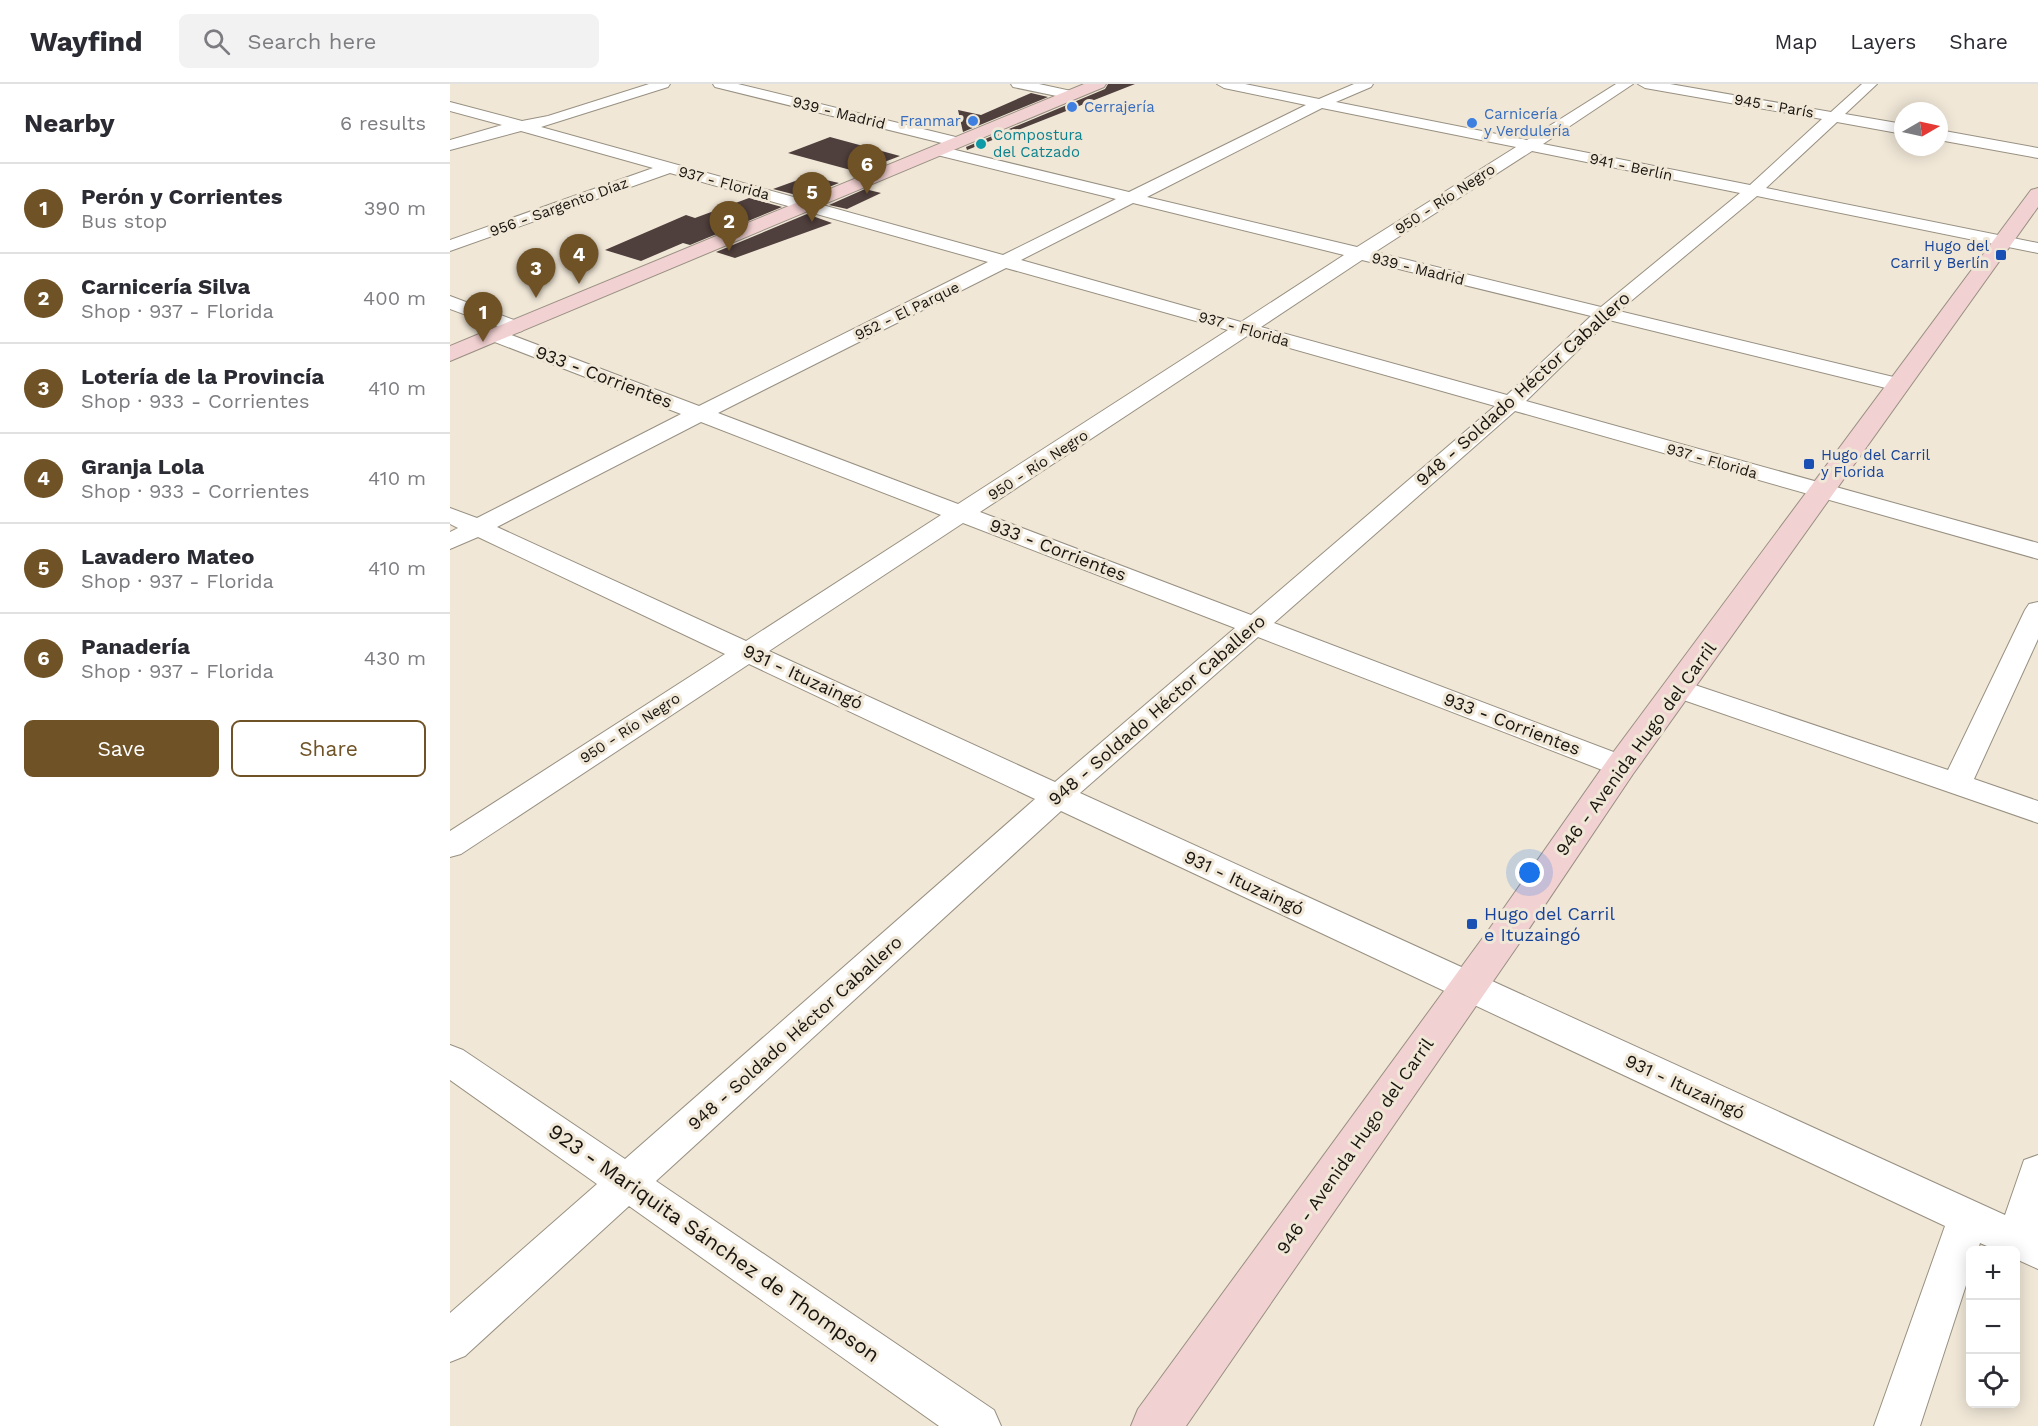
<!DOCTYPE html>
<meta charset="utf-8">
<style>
body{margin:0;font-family:"Work Sans",sans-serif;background:#f2f2f3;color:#2b2b33}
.controls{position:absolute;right:18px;bottom:18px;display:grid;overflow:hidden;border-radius:9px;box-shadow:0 3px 15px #0003}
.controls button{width:54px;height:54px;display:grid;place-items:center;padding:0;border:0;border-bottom:2px solid #e1e1e2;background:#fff;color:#2b2b33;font:30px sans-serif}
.compass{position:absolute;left:1444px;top:18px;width:54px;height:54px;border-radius:50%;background:#fff;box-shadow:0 3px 15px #0003;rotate:81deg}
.you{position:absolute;left:1080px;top:789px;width:21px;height:21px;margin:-15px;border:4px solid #fff;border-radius:50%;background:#1a73e8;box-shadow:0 0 0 9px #1a73e833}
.badge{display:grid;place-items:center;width:39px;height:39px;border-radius:50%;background:#6f5226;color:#fff;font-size:20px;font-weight:700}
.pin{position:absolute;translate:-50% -50px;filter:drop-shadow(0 2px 3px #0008)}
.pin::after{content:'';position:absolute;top:32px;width:21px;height:18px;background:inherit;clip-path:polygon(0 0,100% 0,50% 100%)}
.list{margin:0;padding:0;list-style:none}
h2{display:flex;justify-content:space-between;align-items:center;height:78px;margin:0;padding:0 24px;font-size:26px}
h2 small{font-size:20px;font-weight:400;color:#7c7c81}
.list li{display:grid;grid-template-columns:39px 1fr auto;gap:18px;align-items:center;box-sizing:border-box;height:90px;padding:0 24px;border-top:2px solid #e1e1e2}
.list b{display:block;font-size:22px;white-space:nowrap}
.list p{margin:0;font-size:20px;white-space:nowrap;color:#7c7c81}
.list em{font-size:20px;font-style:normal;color:#7c7c81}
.actions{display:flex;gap:12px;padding:18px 24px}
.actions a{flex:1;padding:14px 0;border:2px solid #6f5226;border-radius:9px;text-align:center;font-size:21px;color:#6f5226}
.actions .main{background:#6f5226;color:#fff}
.icon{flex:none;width:33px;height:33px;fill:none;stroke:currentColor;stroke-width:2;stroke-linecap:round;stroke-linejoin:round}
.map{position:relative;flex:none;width:1588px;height:1342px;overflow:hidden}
header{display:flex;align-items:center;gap:36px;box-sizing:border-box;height:84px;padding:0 30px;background:#fff;border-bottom:2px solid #e1e1e2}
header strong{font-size:28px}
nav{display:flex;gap:33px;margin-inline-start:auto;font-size:21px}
.search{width:420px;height:54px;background:#f2f2f3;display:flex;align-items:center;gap:15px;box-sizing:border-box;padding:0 21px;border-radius:9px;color:#7c7c81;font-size:22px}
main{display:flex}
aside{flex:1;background:#fff}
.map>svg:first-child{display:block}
.building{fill:#4f3f3d}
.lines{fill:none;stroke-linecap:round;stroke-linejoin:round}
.minor-casing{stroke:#989081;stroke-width:2}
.secondary-casing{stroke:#989081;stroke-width:2}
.minor{fill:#fff;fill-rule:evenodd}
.secondary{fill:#f2d1d2;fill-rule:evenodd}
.shop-dot{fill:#3f7fe0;stroke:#f0e7d7;stroke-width:2}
.culture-dot{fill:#0f9aa8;stroke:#f0e7d7;stroke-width:2}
.transit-dot{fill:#1a4fb4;stroke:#f0e7d7;stroke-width:2}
.labels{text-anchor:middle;stroke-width:6;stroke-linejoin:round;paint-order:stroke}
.far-street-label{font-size:15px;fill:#18150f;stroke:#f0e7d7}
.far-shop-label{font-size:15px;fill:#366cbe;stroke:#f0e7d7;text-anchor:start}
.far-culture-label{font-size:15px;fill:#0d838f;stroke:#f0e7d7;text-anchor:start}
.far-transit-label{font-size:15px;fill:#164399;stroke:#f0e7d7;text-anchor:end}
.street-label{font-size:18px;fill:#18150f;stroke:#f0e7d7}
.transit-label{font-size:18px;fill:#164399;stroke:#f0e7d7;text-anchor:start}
.near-street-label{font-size:21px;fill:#18150f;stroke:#f0e7d7}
</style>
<header>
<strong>Wayfind</strong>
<div class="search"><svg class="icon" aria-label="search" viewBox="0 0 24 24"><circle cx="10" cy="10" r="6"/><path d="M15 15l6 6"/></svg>Search here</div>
<nav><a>Map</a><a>Layers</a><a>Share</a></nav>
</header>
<main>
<aside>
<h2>Nearby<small>6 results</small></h2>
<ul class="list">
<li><span class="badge">1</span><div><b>Perón y Corrientes</b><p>Bus stop</p></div><em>390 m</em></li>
<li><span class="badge">2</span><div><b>Carnicería Silva</b><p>Shop · 937 - Florida</p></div><em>400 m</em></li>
<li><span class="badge">3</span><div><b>Lotería de la Provincía</b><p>Shop · 933 - Corrientes</p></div><em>410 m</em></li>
<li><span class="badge">4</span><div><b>Granja Lola</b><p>Shop · 933 - Corrientes</p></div><em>410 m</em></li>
<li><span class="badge">5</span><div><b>Lavadero Mateo</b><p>Shop · 937 - Florida</p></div><em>410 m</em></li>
<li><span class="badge">6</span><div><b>Panadería</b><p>Shop · 937 - Florida</p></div><em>430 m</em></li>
</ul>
<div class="actions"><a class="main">Save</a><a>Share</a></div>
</aside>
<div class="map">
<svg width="1588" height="1342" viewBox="0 0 1588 1342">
<rect width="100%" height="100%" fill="#f0e7d7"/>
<path class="building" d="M658,0H685L517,66L516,63L655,5Z
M581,9L598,13L513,48L508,26L531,31Z
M380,53L450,72L408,88L338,69Z
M359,92L389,99L354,113L323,105Z
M415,105L431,109L397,125L379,121Z
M299,114L332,123L240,161L233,159L191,177L155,166L236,131L245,134Z
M357,130L382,139L285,174L266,168Z"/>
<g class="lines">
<defs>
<path id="minor" d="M199,0H220L218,3L91,43L553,171L666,115L483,70L481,67L483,64L489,62L679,108L856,21L774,4L767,0H795L869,15L904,0H923L921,3L886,18L1077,56L1166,0H1183L1093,60L1300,101L1372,35L1195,4L1188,0H1220L1381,28L1412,0H1427L1395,30L1453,40V50L1387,38L1316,104L1588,159V169L1307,112L1169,227L1456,296L1459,301L1456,306L1448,307L1159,236L1076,317L1588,459V475L1065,327L824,539L1182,675L1186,682L1182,689L1171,692L1160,689L808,553L630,709L1555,1131L1574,1076L1588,1071V1185L1566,1175V1166H1546L1530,1159L1528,1166H1520V1189L1470,1342H1424L1495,1142L611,727L206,1097L544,1326L551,1342H489L179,1122L15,1272L0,1278V1229L147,1100L0,996V961L13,966L175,1075L585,715L299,580L11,770L0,773V747L275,570L28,453L0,465V448L8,444L0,440V424L27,434L231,330L37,255L34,251L37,247H51L249,322L538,178L220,89L0,167V156L203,84L71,47L0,66V56L52,41L0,27V18L72,37L98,32ZM872,24L1066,63L907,163L697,113ZM1082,67L1290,109L1151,223L925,168ZM683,119L894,171L791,238L571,176ZM912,176L1141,232L1057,311L811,243ZM556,184L778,246L508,420L268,329ZM797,252L1045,322L801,531L530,428ZM251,338L491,431L296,557L47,443ZM513,439L785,544L605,698L319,567Z
M263,0H288L514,55L516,58L508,63L265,3Z
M561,0H589L626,8L628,11L621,15L563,3Z
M1489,46L1588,64V74L1489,56Z
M0,212L72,239L75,243L72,247L65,249L0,225Z
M1588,518V555L1524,695L1588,717V739L1219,611L1215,605L1219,599L1229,596L1239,599L1498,686L1575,526L1579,520Z"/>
<path id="secondary" d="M634,0H656L654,3L0,277V262Z
M1588,104V123L1183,690L1066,864L736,1342H681L688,1325L1040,844L1159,674L1581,106Z"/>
</defs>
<use href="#minor" class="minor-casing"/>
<use href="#secondary" class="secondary-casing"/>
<use href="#minor" class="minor"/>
<use href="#secondary" class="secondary"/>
</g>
<g class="shop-dot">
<circle cx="622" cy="23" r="6"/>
<circle cx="523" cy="37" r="6"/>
<circle cx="1022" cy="39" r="6"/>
</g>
<circle class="culture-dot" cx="531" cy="60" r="6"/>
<g class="transit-dot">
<rect x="1545" y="165" width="12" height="12" rx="3"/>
<rect x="1353" y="374" width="12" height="12" rx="3"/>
<rect x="1016" y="834" width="12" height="12" rx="3"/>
</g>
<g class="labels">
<g class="far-street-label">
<text transform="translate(1324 22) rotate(10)" y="5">945 - París</text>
<text transform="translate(389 29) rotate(14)" y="5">939 - Madrid</text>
<text transform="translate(1181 83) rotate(12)" y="5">941 - Berlín</text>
<text transform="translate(274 99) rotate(15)" y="5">937 - Florida</text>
<text transform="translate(995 115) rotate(-33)" y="5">950 - Río Negro</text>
<text transform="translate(109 123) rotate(-20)" y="5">956 - Sargento Díaz</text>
<text transform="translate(968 185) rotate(14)" y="5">939 - Madrid</text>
<text transform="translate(457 227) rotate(-26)" y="5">952 - El Parque</text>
<text transform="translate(794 245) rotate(16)" y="5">937 - Florida</text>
<text transform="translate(1262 377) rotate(16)" y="5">937 - Florida</text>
<text transform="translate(588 381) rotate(-33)" y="5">950 - Río Negro</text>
<text transform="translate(180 644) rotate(-33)" y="5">950 - Río Negro</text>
</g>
<g class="far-shop-label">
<text x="634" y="28">Cerrajería</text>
<text x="1034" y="35">Carnicería<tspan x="1034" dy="17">y Verdulería</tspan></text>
<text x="511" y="42" text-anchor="end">Franmar</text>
</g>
<g class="far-culture-label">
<text x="543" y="56">Compostura<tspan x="543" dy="17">del Catzado</tspan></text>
</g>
<g class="far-transit-label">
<text x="1539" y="167">Hugo del<tspan x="1539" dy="17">Carril y Berlín</tspan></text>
<text x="1371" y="376" text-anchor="start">Hugo del Carril<tspan x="1371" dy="17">y Florida</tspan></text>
</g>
<g class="street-label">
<text transform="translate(154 293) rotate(21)" y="6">933 - Corrientes</text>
<text transform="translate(1073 305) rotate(-42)" y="6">948 - Soldado Héctor Caballero</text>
<text transform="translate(608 466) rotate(21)" y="6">933 - Corrientes</text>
<text transform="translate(353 593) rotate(25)" y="6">931 - Ituzaingó</text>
<text transform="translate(707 626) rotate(-41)" y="6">948 - Soldado Héctor Caballero</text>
<text transform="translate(1062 640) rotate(21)" y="6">933 - Corrientes</text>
<text transform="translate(1186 665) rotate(-54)" y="6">946 - Avenida Hugo del Carril</text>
<text transform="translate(794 799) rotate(25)" y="6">931 - Ituzaingó</text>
<text transform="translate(345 949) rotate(-42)" y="6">948 - Soldado Héctor Caballero</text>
<text transform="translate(1235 1003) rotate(25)" y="6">931 - Ituzaingó</text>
<text transform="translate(905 1062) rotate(-55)" y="6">946 - Avenida Hugo del Carril</text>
</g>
<g class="transit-label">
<text x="1034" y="836">Hugo del Carril<tspan x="1034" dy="21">e Ituzaingó</tspan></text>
</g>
<g class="near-street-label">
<text transform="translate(264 1159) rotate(35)" y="7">923 - Mariquita Sánchez de Thompson</text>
</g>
</g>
</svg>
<div class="controls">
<button>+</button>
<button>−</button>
<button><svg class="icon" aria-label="locate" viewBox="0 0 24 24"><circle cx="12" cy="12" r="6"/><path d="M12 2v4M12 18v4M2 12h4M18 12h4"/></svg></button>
</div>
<svg class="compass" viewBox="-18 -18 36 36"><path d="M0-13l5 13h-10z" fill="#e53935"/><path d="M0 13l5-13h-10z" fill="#7c7c81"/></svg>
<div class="you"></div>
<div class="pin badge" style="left:33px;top:258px">1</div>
<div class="pin badge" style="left:279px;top:167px">2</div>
<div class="pin badge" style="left:86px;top:214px">3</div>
<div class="pin badge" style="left:129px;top:200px">4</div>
<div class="pin badge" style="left:362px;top:138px">5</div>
<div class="pin badge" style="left:417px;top:110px">6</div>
</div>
</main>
